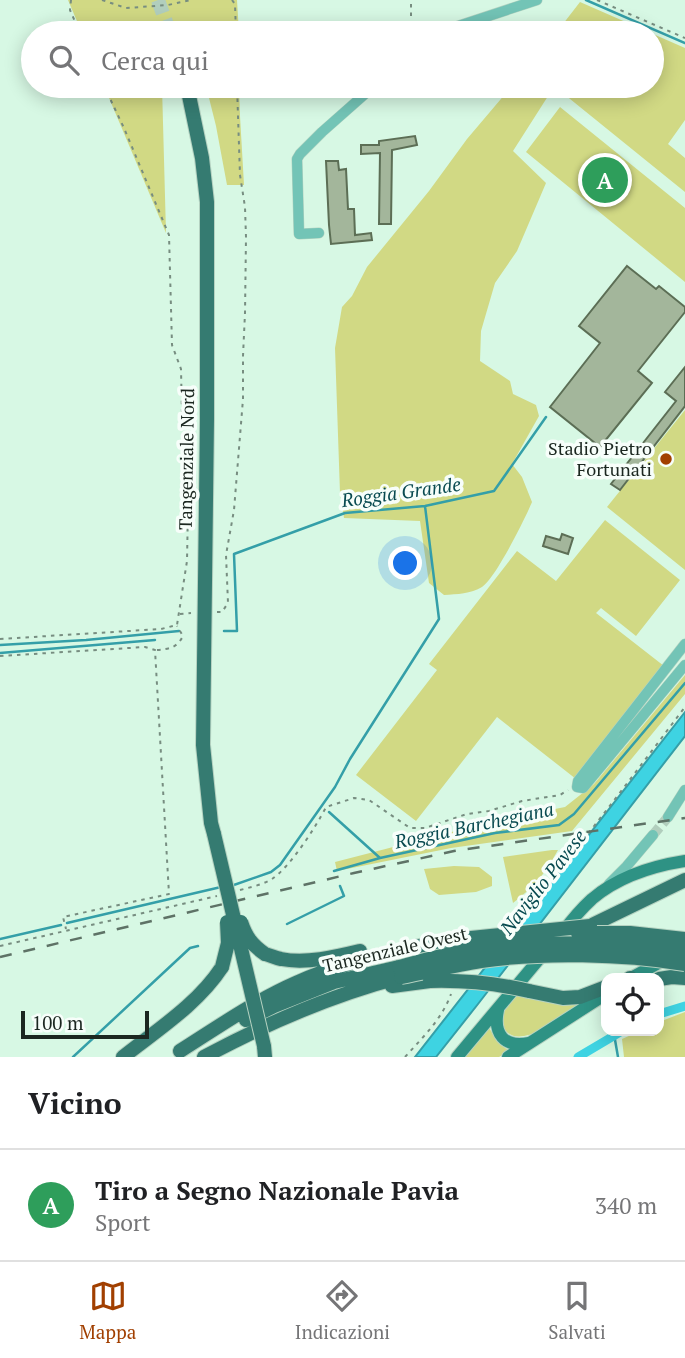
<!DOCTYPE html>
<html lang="it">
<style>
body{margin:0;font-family:"PT Serif",serif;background:#f2f2f2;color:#202124}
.controls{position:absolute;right:21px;bottom:21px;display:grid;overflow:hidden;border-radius:14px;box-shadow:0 4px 18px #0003}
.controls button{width:63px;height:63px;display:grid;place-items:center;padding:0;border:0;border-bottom:2px solid #e0e0e0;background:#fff;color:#202124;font:35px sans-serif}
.scale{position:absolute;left:21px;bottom:18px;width:128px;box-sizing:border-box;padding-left:7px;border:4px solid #1b2720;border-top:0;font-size:19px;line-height:24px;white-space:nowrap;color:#1b2720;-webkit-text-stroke:5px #f7fefa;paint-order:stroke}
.you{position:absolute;left:406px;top:564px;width:24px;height:24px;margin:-18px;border:5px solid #fff;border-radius:50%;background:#1a73e8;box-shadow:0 0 0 10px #1a73e833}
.badge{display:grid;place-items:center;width:46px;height:46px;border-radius:50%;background:#a13f00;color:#fff;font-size:23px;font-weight:700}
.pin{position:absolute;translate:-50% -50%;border:4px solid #fff;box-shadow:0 2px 7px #0006}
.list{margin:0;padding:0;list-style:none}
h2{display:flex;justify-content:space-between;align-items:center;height:91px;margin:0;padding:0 28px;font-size:30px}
h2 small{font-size:23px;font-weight:400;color:#757577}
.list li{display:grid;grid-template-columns:46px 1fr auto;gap:21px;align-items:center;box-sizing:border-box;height:112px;padding:0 28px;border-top:2px solid #e0e0e0}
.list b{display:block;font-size:26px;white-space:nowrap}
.list p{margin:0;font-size:23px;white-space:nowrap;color:#757577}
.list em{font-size:23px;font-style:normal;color:#757577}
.icon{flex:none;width:38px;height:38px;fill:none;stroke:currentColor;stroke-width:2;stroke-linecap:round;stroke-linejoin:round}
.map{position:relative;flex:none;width:685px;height:1057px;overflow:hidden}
.search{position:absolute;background:#fff;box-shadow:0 4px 18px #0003;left:21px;right:21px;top:21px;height:77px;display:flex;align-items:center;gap:18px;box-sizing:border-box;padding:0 24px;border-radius:38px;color:#757577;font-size:26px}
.sheet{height:203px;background:#fff}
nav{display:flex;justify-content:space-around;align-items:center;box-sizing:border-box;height:98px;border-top:2px solid #e0e0e0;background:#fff;font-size:19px;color:#757577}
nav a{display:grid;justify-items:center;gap:4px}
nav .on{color:#a13f00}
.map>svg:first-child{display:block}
.green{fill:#d1d984}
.water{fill:#3ed3e2;stroke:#349fa8;stroke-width:2}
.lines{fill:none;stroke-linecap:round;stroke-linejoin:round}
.stream{stroke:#349fa8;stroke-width:2.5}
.canal{stroke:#3ed3e2;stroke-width:9}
.building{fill:#a3b69b;stroke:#5c6e55;stroke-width:2}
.minor-tunnel{stroke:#b1cebd;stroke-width:10;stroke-dasharray:10 5;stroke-linecap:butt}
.highway-tunnel{stroke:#b1cebd;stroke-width:14;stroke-dasharray:14 7;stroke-linecap:butt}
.minor-casing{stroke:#b5d2c1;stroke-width:11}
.major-casing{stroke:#b5d2c1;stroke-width:14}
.highway-casing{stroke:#b5d2c1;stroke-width:16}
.path{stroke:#778d80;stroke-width:2;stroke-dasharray:3.5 5;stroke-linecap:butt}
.minor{stroke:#73c4b6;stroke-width:10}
.major{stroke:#2e9284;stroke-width:12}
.highway{stroke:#357b71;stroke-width:14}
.rail{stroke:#5e7266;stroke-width:2.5;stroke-dasharray:12 12;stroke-linecap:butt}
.highway-bridge-casing{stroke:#b5d2c1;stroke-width:16;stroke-linecap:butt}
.highway-bridge{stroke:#357b71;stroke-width:14}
.poi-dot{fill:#a13f00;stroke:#f7fefa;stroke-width:2.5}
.labels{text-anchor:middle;stroke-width:7;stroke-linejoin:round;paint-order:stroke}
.poi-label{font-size:18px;fill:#1b2720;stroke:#f7fefa;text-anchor:end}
.street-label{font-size:18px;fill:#1b2720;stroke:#f7fefa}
.water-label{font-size:19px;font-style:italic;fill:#084a50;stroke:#f7fefa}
</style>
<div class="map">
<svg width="685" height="1057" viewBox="0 0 685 1057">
<rect width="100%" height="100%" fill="#d7f8e4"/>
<path class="green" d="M68,0H237L239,33H82Z
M580,2L685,48V120L668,144L685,158V192L554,86H652V33H556Z
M104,86H162L166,233Z
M206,86H239L240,116L244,185H227L216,126Z
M512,86H542L550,93L513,151L546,183L517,251L495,283L481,331L480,361L510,381L513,394L536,405L539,416L512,464L522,477L532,502C525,519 495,579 482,587C471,594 457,594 444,595L429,583L420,521L344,518L340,493L335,348L342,307L352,296L367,267L429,191L467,139Z
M560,107L685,208V282L526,152Z
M685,410V570L607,507Z
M605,520L680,580L636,636L601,608L596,613L664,666L576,779L497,717L416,821L356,775L437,670L429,664L517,551L556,581Z
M685,675V694L572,831L451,848L337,871L335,862L494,821L565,807L594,784Z
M552,850H558C544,875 536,885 513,903L503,857Z
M454,866L479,867L492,877V886L476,892L439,895L430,889L424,869Z
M517,993L584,1000C568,1011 519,1056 503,1027C496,1014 508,1003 517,993Z
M685,1012V1057H624L622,1039L640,1031H659V1022Z
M489,1028C496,1038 499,1045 510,1051L499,1057H460Z"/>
<path class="water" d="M685,712V736L478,1004L436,1057H415Z"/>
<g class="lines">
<path class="stream" d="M586,0L685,43
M224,631H237L234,554L345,513L425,506L494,491L546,417
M0,645L86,640L179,631
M0,653L155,640
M329,812L380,858
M334,871L380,858L495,833L559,825L574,814L685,683
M231,886L271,872L280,865L335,787L350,759L439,619L425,506
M67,923L221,887
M287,924L344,896L340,886
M0,939L61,925
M614,1034L618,1057
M73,1057L190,948L198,946"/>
<path class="canal" d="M659,1014L685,1006
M578,1057L622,1031"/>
</g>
<path class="building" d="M415,136L417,145L392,150L391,224H379L380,153L361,154V145H379V141Z
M326,161H338L339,170L346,169L348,209H354L355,235L371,233L372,240L331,244L329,225Z
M627,266L656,289L659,286L685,307V312L638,371L652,383L600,447L550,407L600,343L579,326Z
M685,367V406L620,490L611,484L676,401L665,392Z
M562,534L573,538L568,554L543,546L546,536L560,540Z"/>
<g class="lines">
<path class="minor-tunnel" d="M653,835L668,817"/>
<path class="highway-tunnel" d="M158,0L170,33"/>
<defs>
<path id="minor" d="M437,33L537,0
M319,233L299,234L297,159L300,154L322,132L374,86
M577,787L578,781L685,644
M577,787L583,788L685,665
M668,817L685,790
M609,884L626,867L653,835"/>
<path id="major" d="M562,933C571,921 581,909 592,899C618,877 653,866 685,861
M631,978L664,960
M498,1010C493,1034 504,1048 529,1043
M457,1057L545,952
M508,1057L606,994"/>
<path id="highway" d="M187,86L202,158L207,202V419L203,745L211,823L214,834
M590,926L685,880
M265,954C270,955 275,958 281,959C306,964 335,957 360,951
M630,978H631
M659,979L672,977L685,978
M392,986L430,981
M529,991L563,998L580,997L606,987
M246,1020L274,1006L334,982L399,967
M264,1046L265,1057
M180,1051C218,1027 255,1001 296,983C342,962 392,953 441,941
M123,1057C157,1030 198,1004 222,967
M204,1057C267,1023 332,995 401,977"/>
</defs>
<use href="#minor" class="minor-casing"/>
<use href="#major" class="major-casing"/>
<use href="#highway" class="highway-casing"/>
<path class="path" d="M71,0L70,10L80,33
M102,0L126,8L168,5L191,0
M232,0L235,4L236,33
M597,0L685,38
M411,33V0
M217,612H222L228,603L226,555L234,510L243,399V356L245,313L246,237L245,207L240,175L237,86
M180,614L191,613
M0,639L161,629L177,625L187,561L188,508L182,416L181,369L172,345L169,235L124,128L104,86
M157,650C169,649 177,648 183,636L177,626
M0,656L145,647L155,650L169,894L63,917L66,929
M240,890C251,887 262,885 272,879C290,867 316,827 326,807L354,798L369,800L410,828H425L467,814L489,811L522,801L560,795L568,790
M509,922C540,894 565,863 591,830C623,789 654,748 685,707
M0,946L217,896
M405,1057C423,1037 442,1019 451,994"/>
<use href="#minor" class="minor"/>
<use href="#major" class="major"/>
<use href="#highway" class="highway"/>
<path class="rail" d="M0,957L354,873L454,851L685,818"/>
<defs>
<path id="highway-bridge" d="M214,834L264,1046
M241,922C246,937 252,945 265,954
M578,933H630L685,939
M441,941L590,926
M222,967L228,943L227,922
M399,967C418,962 438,956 457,953C526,939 615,942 685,952
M401,977C428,972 454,965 481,961C543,952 622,954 685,964
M430,981C465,980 495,983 529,991"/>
</defs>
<use href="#highway-bridge" class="highway-bridge-casing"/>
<use href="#highway-bridge" class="highway-bridge"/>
</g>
<circle class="poi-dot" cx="666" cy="459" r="7"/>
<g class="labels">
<g class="poi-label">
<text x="652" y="455">Stadio Pietro<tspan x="652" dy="21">Fortunati</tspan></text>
</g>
<g class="street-label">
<text transform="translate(187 459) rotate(-89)" y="6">Tangenziale Nord</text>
<text transform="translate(395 950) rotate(-13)" y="6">Tangenziale Ovest</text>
</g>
<g class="water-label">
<text transform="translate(401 492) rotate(-8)" y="7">Roggia Grande</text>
<text transform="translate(474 825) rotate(-12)" y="7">Roggia Barchegiana</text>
<text transform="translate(543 882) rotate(-52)" y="7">Naviglio Pavese</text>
</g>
</g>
</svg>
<div class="controls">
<button><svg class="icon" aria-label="locate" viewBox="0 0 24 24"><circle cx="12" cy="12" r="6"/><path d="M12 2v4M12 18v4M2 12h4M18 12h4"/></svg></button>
</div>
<div class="scale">100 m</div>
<div class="you"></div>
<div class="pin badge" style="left:605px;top:180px;background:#2e9e5b">A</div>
<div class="search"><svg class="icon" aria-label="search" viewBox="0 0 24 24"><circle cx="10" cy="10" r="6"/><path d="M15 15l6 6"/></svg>Cerca qui</div>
</div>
<section class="sheet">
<h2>Vicino<small></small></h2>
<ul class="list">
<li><span class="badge" style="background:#2e9e5b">A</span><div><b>Tiro a Segno Nazionale Pavia</b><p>Sport</p></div><em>340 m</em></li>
</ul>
</section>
<nav>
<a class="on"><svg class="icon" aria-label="map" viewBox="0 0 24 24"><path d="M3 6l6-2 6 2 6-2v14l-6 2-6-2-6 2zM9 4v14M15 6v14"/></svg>Mappa</a>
<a><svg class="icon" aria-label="directions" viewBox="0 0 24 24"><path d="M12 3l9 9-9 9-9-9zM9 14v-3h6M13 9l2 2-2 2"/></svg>Indicazioni</a>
<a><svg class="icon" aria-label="saved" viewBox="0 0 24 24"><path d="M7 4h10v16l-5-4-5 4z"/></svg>Salvati</a>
</nav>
